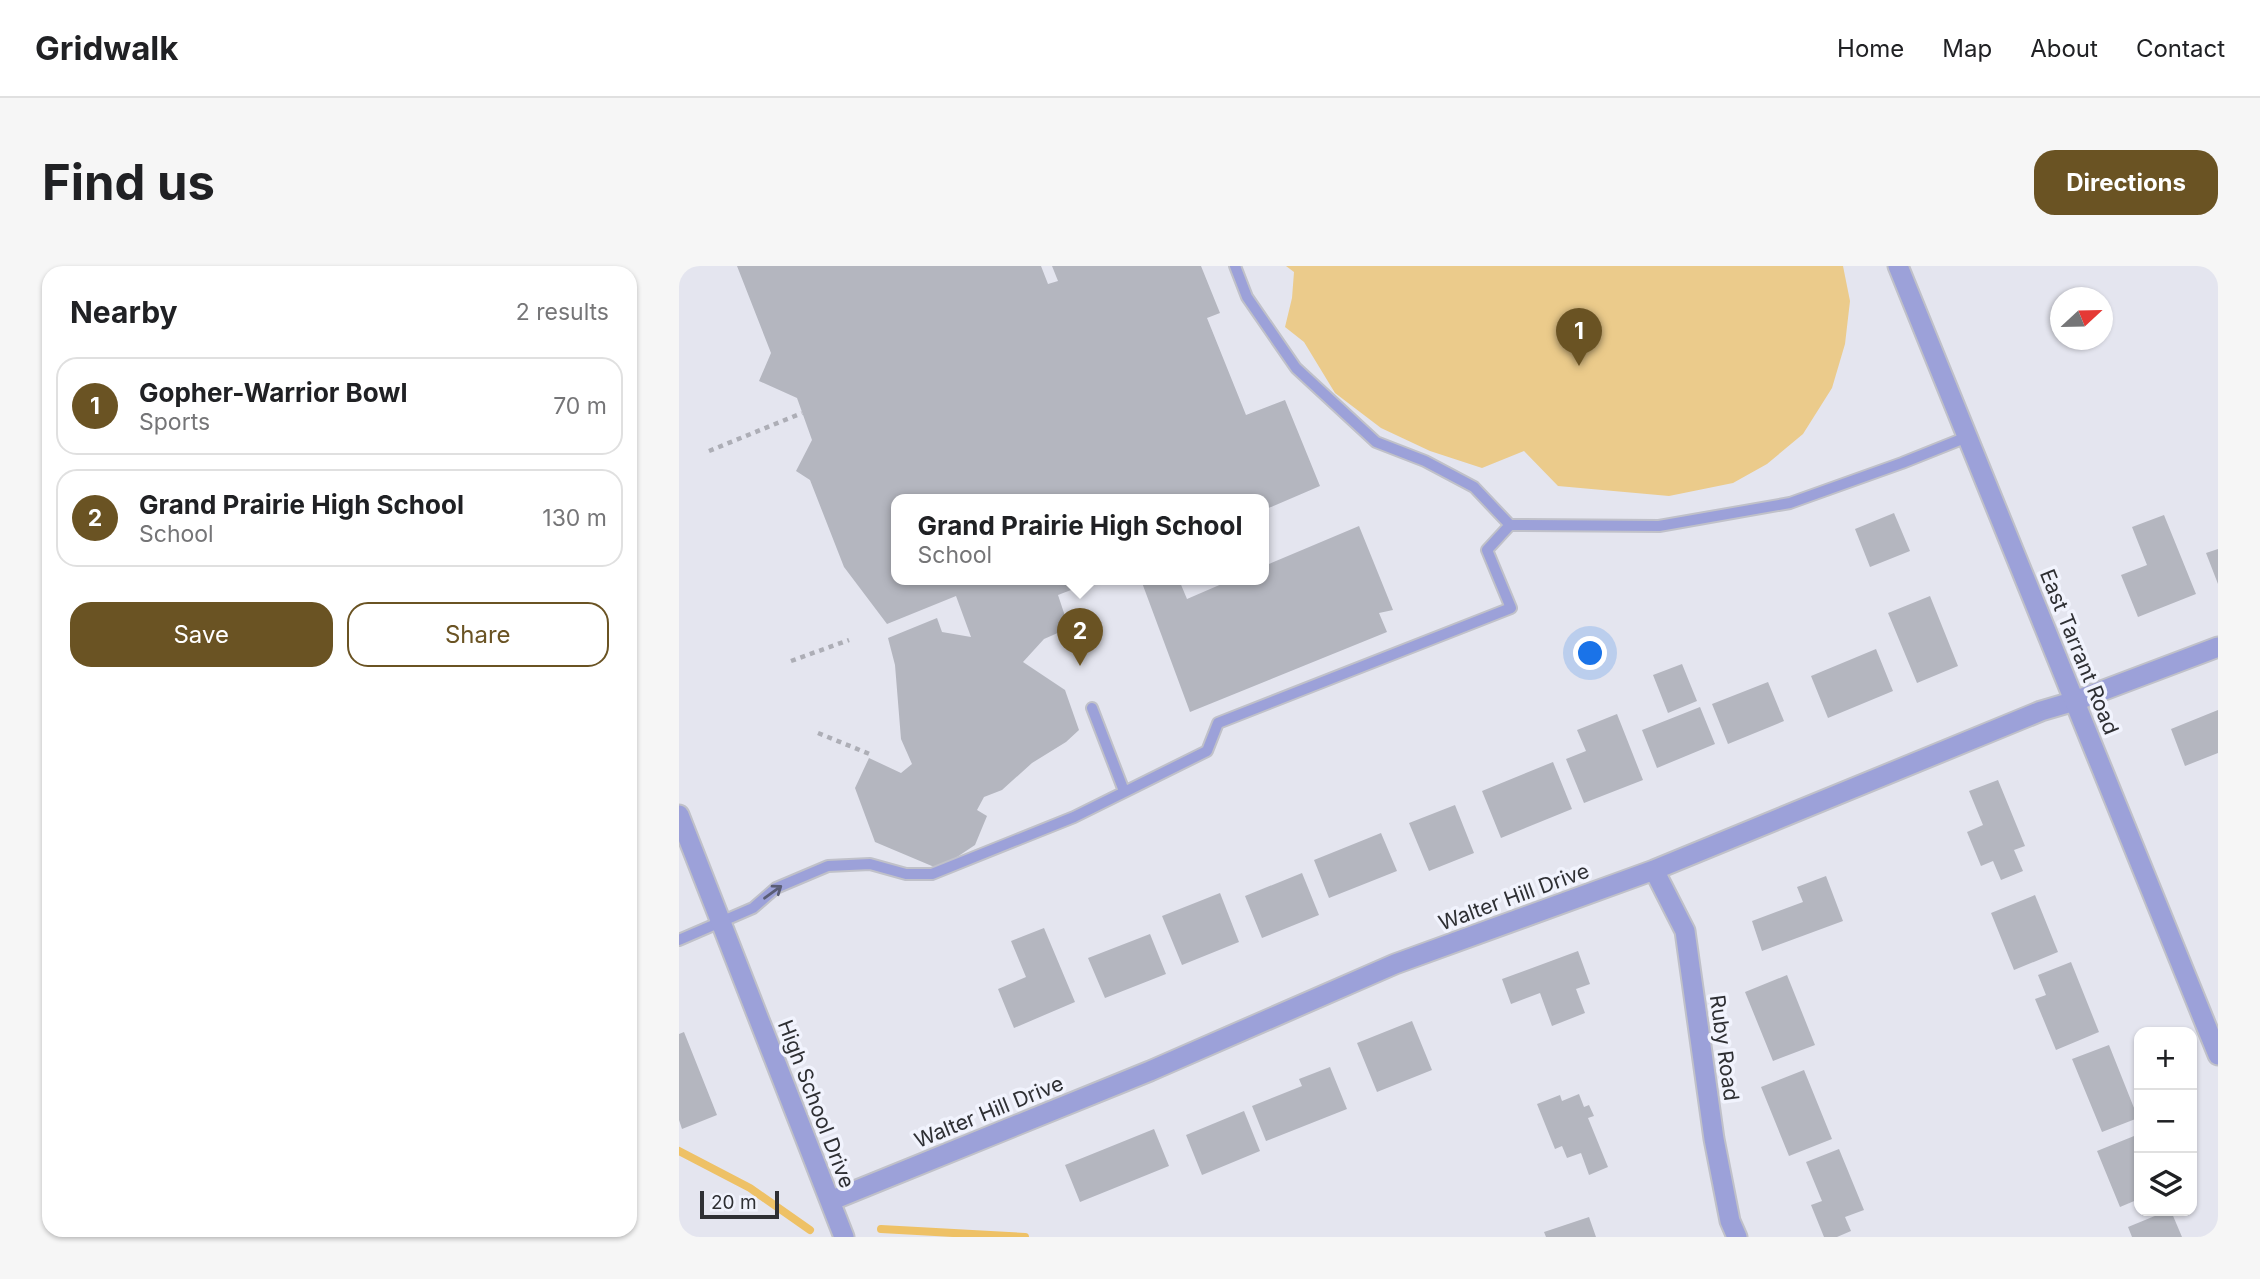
<!DOCTYPE html>
<meta charset="utf-8">
<style>
body{margin:0;font-family:Inter,sans-serif;background:#f6f6f6;color:#202124}
.controls{position:absolute;right:21px;bottom:21px;display:grid;overflow:hidden;border-radius:14px;box-shadow:0 2px 5px #0004}
.controls button{width:63px;height:63px;display:grid;place-items:center;padding:0;border:0;border-bottom:2px solid #e0e0e0;background:#fff;color:#202124;font:35px sans-serif}
.compass{position:absolute;left:1371px;top:21px;width:63px;height:63px;border-radius:50%;background:#fff;box-shadow:0 2px 5px #0004;rotate:68deg}
.scale{position:absolute;left:21px;bottom:18px;width:79px;box-sizing:border-box;padding-left:7px;border:4px solid #2e2f33;border-top:0;font-size:19px;line-height:24px;white-space:nowrap;color:#2e2f33;-webkit-text-stroke:5px #f1f3fd;paint-order:stroke}
.you{position:absolute;left:912px;top:388px;width:24px;height:24px;margin:-18px;border:5px solid #fff;border-radius:50%;background:#1a73e8;box-shadow:0 0 0 10px #1a73e833}
.badge{display:grid;place-items:center;width:46px;height:46px;border-radius:50%;background:#6a5323;color:#fff;font-size:23px;font-weight:700}
.pin{position:absolute;translate:-50% -58px;filter:drop-shadow(0 2px 4px #0008)}
.pin::after{content:'';position:absolute;top:37px;width:24px;height:21px;background:inherit;clip-path:polygon(0 0,100% 0,50% 100%)}
.popup{position:absolute;left:212px;top:228px;width:378px;height:91px;box-sizing:border-box;display:grid;place-content:center;border-radius:14px;background:#fff;filter:drop-shadow(0 2px 5px #0005);font-size:23px;white-space:nowrap;color:#757577}
.popup b{font-size:26px;color:#202124}
.popup::after{content:'';position:absolute;left:50%;top:100%;margin-left:-14px;border:14px solid transparent;border-top-color:#fff}
.list{margin:0;padding:0;list-style:none}
h2{display:flex;justify-content:space-between;align-items:center;height:91px;margin:0;padding:0 28px;font-size:30px}
h2 small{font-size:23px;font-weight:400;color:#757577}
.list li{display:grid;grid-template-columns:46px 1fr auto;gap:21px;align-items:center;box-sizing:border-box;height:98px;margin:0 14px 14px;padding:0 14px;border:2px solid #e0e0e0;border-radius:21px}
.list b{display:block;font-size:26px;white-space:nowrap}
.list p{margin:0;font-size:23px;white-space:nowrap;color:#757577}
.list em{font-size:23px;font-style:normal;color:#757577}
.actions{display:flex;gap:14px;padding:21px 28px}
.actions a{flex:1;padding:16px 0;border:2px solid #6a5323;border-radius:21px;text-align:center;font-size:24px;color:#6a5323}
.actions .main{background:#6a5323;color:#fff}
.icon{flex:none;width:38px;height:38px;fill:none;stroke:currentColor;stroke-width:2;stroke-linecap:round;stroke-linejoin:round}
.map{position:relative;flex:none;width:1539px;height:971px;overflow:hidden;border-radius:21px}
header{display:flex;align-items:center;gap:42px;box-sizing:border-box;height:98px;padding:0 35px;background:#fff;border-bottom:2px solid #e0e0e0}
header strong{font-size:33px}
nav{display:flex;gap:38px;margin-inline-start:auto;font-size:24px}
.intro{display:flex;align-items:center;justify-content:space-between;box-sizing:border-box;height:168px;padding:0 42px}
h1{margin:0;font-size:49px}
.button{padding:18px 32px;border-radius:21px;background:#6a5323;color:#fff;font-size:24px;font-weight:700}
main{display:flex;gap:42px;padding:0 42px}
aside{flex:1;background:#fff;border-radius:21px;box-shadow:0 2px 5px #0004}
.map>svg:first-child{display:block}
.green{fill:#ebcb8b}
.lines{fill:none;stroke-linecap:round;stroke-linejoin:round}
.stream{stroke:#eec166;stroke-width:8}
.building{fill:#b4b6bf}
.service-casing{stroke:#c0c1c9;stroke-width:14}
.minor-casing{stroke:#c0c1c9;stroke-width:23}
.tertiary-casing{stroke:#c0c1c9;stroke-width:23}
.path{stroke:#adaeb6;stroke-width:4.5;stroke-dasharray:5 5;stroke-linecap:butt}
.service{stroke:#9ca1d9;stroke-width:10}
.minor{stroke:#9ca1d9;stroke-width:19}
.tertiary{stroke:#9ca1d9;stroke-width:19}
.oneway{stroke:#5a5d75}
.labels{text-anchor:middle;stroke-width:7;stroke-linejoin:round;paint-order:stroke}
.street-label{font-size:21px;fill:#2e2f33;stroke:#f1f3fd}
</style>
<header>
<strong>Gridwalk</strong>
<nav><a>Home</a><a>Map</a><a>About</a><a>Contact</a></nav>
</header>
<div class="intro"><h1>Find us</h1><a class="button">Directions</a></div>
<main>
<aside>
<h2>Nearby<small>2 results</small></h2>
<ul class="list">
<li><span class="badge">1</span><div><b>Gopher-Warrior Bowl</b><p>Sports</p></div><em>70 m</em></li>
<li><span class="badge">2</span><div><b>Grand Prairie High School</b><p>School</p></div><em>130 m</em></li>
</ul>
<div class="actions"><a class="main">Save</a><a>Share</a></div>
</aside>
<div class="map">
<svg width="1539" height="971" viewBox="0 0 1539 971">
<rect width="100%" height="100%" fill="#e4e5ef"/>
<path class="green" d="M607,0H1164L1171,35L1166,78L1153,122L1124,168L1088,198L1054,217L990,230L879,220L845,185L803,202L751,185L702,162L656,127L625,76L606,61L613,32L615,6Z"/>
<g class="lines">
<path class="stream" d="M0,885L71,922L131,964
M202,963L346,971"/>
</g>
<path class="building" d="M58,0H362L369,18L379,15L373,0H522L541,47L528,52L567,149L606,134L641,220L585,244V234H217V314H418L379,329L390,362L365,373L344,396L386,424L400,464L387,476L353,497L323,524L305,531L298,544L308,550L296,579L260,603L196,576L176,522L190,492L222,507L233,498L222,473L216,399L209,372L258,352L263,366L292,371L277,330L208,358L165,301L131,214L117,205L133,174L118,132L80,115L92,87Z
M1215,247L1231,285L1191,301L1176,263Z
M1485,249L1517,328L1459,351L1442,309L1468,299L1453,261Z
M680,260L714,344L700,347L708,366L511,446L462,314H500L508,333L552,314H585V300Z
M1539,283V318L1527,287Z
M1251,330L1279,400L1238,417L1209,347Z
M1197,383L1214,425L1149,452L1132,410Z
M1003,398L1018,435L989,447L974,409Z
M1089,416L1105,455L1049,478L1033,438Z
M1021,441L1036,478L978,502L963,464Z
M1539,444V487L1506,500L1492,463Z
M938,448L964,514L905,537L887,493L907,485L898,464Z
M874,496L893,543L822,572L803,525Z
M1319,514L1346,580L1335,584L1344,605L1322,614L1314,595L1302,600L1288,566L1304,559L1290,525Z
M776,539L795,587L750,605L730,557Z
M702,567L718,605L650,632L635,594Z
M623,607L640,649L583,672L566,630Z
M1147,610L1164,655L1083,685L1073,655L1124,636L1118,621Z
M541,627L560,676L503,699L483,650Z
M1356,629L1379,686L1335,704L1312,647Z
M365,662L396,736L335,762L319,723L347,711L332,675Z
M471,668L487,708L426,732L409,692Z
M899,685L911,718L897,723L906,747L873,760L861,727L832,738L823,713Z
M1392,696L1420,766L1377,784L1356,733L1367,729L1359,709Z
M1108,709L1136,779L1094,795L1066,726Z
M733,755L753,804L698,826L678,777Z
M5,766L38,849L3,863L0,854V768Z
M1430,779L1459,852L1423,866L1393,793Z
M651,801L668,843L587,875L573,840L623,820L620,813Z
M1125,804L1153,873L1110,890L1082,821Z
M900,828L905,841L910,839L915,850L909,852L929,901L910,909L902,887L888,892L883,880L876,883L858,838L881,829L883,835Z
M565,845L581,885L523,909L507,869Z
M475,863L490,900L401,936L386,899Z
M1460,868V933L1441,941L1418,885Z
M1160,883L1185,944L1166,951L1172,965L1158,971H1145L1132,939L1143,935L1127,896Z
M1488,945H1492L1503,971H1453L1449,961Z
M910,951L917,971H867L865,966Z"/>
<g class="lines">
<defs>
<path id="service" d="M556,0L568,31L617,102L697,176L746,195L795,221L831,259L980,260L1111,237L1223,197L1288,171
M413,442L445,525
M0,674L74,642L97,622L149,600L191,598L227,608H253L395,551L528,485L539,457L832,342L808,284L831,259"/>
<path id="minor" d="M0,549L165,971
M975,604L1006,665L1035,873L1051,955L1058,971
M151,935L471,805L716,698L975,604L1362,445L1396,435L1539,381"/>
<path id="tertiary" d="M1219,0L1539,789"/>
</defs>
<use href="#service" class="service-casing"/>
<use href="#minor" class="minor-casing"/>
<use href="#tertiary" class="tertiary-casing"/>
<path class="path" d="M30,185L123,147
M112,395L170,374
M139,467L193,489"/>
<use href="#service" class="service"/>
<use href="#minor" class="minor"/>
<use href="#tertiary" class="tertiary"/>
</g>
<defs><path id="oneway-shaft" d="M-6 0H5M1.5-3L5.5 0L1.5 3" fill="none" stroke-width="1.6" stroke-linecap="round" stroke-linejoin="round" transform="scale(1.75)"/></defs>
<use class="oneway" href="#oneway-shaft" transform="translate(94 626) rotate(-36)"/>
<g class="labels">
<g class="street-label">
<text transform="translate(1400 386) rotate(68)" y="7">East Tarrant Road</text>
<text transform="translate(835 631) rotate(-20)" y="7">Walter Hill Drive</text>
<text transform="translate(1045 782) rotate(82)" y="7">Ruby Road</text>
<text transform="translate(137 838) rotate(69)" y="7">High School Drive</text>
<text transform="translate(310 846) rotate(-22)" y="7">Walter Hill Drive</text>
</g>
</g>
</svg>
<div class="controls">
<button>+</button>
<button>−</button>
<button><svg class="icon" aria-label="layers" viewBox="0 0 24 24"><path d="M12 4l9 5-9 5-9-5zM3 14l9 5 9-5"/></svg></button>
</div>
<svg class="compass" viewBox="-18 -18 36 36"><path d="M0-13l5 13h-10z" fill="#e53935"/><path d="M0 13l5-13h-10z" fill="#757577"/></svg>
<div class="scale">20 m</div>
<div class="you"></div>
<div class="pin badge" style="left:900px;top:100px">1</div>
<div class="pin badge" style="left:401px;top:400px">2</div>
<div class="popup"><b>Grand Prairie High School</b>School</div>
</div>
</main>
